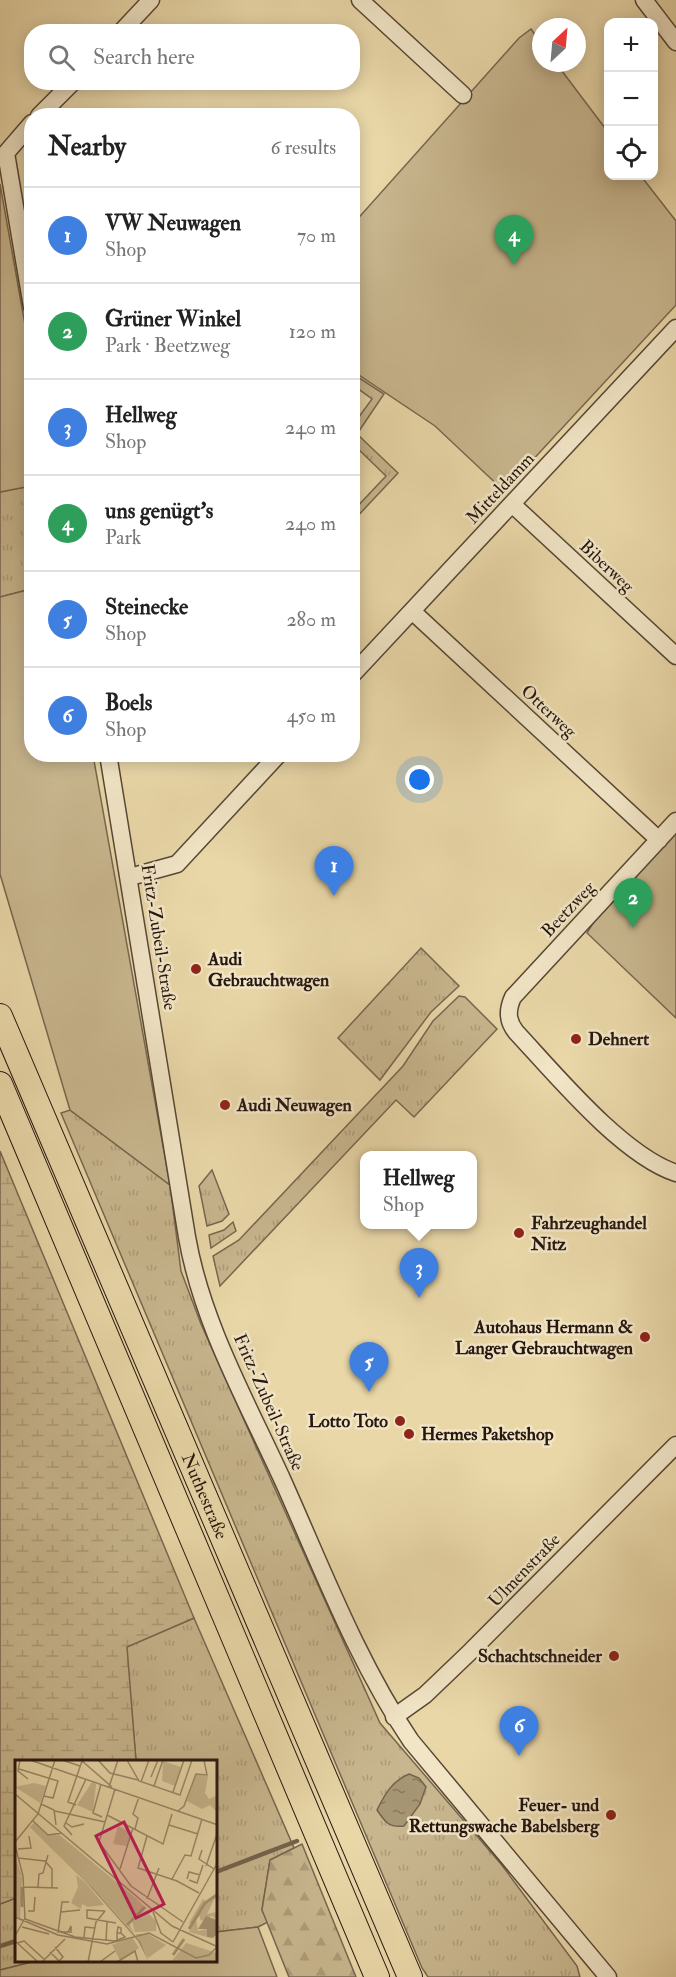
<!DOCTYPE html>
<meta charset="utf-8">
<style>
body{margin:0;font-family:"IM FELL Double Pica",serif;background:#f2f2f2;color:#222}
.controls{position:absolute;right:18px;top:18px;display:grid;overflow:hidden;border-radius:12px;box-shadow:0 3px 15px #0003}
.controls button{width:54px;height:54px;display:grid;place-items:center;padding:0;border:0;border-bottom:2px solid #e0e0e0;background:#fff;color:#222;font:30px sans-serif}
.compass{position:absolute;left:532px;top:18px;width:54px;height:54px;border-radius:50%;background:#fff;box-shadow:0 3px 15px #0003;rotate:26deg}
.you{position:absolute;left:420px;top:780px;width:21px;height:21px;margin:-15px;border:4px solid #fff;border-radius:50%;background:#1a73e8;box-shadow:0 0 0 9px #1a73e833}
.badge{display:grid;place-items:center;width:39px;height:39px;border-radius:50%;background:#ea580c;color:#fff;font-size:20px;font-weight:700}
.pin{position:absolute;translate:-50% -50px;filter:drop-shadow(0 2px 3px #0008)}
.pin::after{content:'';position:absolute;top:32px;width:21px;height:18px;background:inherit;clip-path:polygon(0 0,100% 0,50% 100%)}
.popup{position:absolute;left:360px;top:1151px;width:117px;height:78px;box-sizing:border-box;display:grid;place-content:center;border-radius:12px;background:#fff;filter:drop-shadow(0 2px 4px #0005);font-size:20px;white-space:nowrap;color:#767676}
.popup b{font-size:22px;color:#222}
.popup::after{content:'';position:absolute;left:50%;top:100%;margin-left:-12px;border:12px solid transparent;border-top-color:#fff}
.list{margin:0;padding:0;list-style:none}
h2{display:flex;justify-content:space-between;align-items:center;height:78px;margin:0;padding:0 24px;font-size:26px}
h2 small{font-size:20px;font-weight:400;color:#767676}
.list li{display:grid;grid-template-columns:39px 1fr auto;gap:18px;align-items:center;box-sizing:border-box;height:96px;padding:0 24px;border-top:2px solid #e0e0e0}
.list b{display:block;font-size:22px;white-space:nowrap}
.list p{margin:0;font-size:20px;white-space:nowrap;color:#767676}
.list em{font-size:20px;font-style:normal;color:#767676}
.icon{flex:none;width:33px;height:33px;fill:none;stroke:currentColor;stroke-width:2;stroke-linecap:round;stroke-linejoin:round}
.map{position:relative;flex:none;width:676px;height:1977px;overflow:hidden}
.search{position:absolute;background:#fff;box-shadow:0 3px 15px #0003;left:24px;top:24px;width:336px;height:66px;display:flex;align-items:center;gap:15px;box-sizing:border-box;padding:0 21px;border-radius:24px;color:#767676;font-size:22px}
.panel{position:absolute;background:#fff;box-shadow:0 3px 15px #0003;left:24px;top:108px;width:336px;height:654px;border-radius:24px}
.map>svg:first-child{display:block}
.grass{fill:url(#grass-tufts);stroke:#77664f;stroke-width:1.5}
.forest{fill:url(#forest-firs);stroke:#77664f;stroke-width:1.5}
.wetland{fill:url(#wetland-marsh);stroke:#77664f;stroke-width:1.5}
.green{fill:#c8b68e;stroke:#77664f;stroke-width:1.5}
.water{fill:url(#water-ripples);stroke:#73634c;stroke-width:1.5}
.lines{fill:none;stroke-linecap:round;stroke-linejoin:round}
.stream{stroke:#73634c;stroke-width:4.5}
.minor-casing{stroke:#574736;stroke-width:19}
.highway-casing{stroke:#261710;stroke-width:26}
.minor{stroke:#f1e5c6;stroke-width:16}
.highway{stroke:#e9d7a8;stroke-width:24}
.poi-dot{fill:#8f2418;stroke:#f1e5c6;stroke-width:2}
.labels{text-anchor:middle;stroke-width:5;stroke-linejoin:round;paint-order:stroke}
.street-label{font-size:18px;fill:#261710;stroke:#f1e5c6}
.poi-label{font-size:18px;font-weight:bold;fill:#261710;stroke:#f1e5c6;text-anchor:start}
.inset-river{fill:none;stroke:#a79674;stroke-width:3}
.inset-road{fill:none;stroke:#9b8a6b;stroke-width:1.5}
.view{fill:#c2185b;fill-opacity:0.15;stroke:#c2185b;stroke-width:3}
.inset-edge{fill:none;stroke:#261710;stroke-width:3}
</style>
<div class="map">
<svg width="676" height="1977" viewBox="0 0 676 1977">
<defs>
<pattern id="grass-tufts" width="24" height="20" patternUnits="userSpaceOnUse" patternTransform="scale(1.5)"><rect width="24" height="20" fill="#c8b68e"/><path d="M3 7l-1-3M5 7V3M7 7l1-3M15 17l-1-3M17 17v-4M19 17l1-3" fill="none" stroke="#ac9c79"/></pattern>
<pattern id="forest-firs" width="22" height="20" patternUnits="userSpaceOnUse" patternTransform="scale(1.5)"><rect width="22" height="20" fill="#c8b68e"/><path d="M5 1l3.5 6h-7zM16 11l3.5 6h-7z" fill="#ac9c79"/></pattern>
<pattern id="wetland-marsh" width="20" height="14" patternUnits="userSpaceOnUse" patternTransform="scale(1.5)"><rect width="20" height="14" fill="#c8b68e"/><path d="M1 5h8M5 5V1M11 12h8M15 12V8" fill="none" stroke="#ac9c79"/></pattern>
<pattern id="water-ripples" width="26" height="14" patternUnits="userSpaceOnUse" patternTransform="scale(1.5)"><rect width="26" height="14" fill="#a79674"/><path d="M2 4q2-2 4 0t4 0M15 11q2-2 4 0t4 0" fill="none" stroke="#88795e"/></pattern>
</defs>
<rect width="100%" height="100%" fill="#e9d7a8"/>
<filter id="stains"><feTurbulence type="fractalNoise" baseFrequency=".00333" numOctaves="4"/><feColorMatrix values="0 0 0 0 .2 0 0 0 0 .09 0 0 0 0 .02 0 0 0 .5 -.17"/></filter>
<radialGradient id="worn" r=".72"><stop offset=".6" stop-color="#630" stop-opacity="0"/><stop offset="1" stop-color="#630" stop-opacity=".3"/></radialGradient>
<path class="grass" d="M353,374L384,394L357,434L398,473L353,521V511L386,476L353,444V425L372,399L353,385Z
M31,486V589L0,597V492Z
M421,948L459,986L431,1012L380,1080L338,1038Z
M459,996L465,997L497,1029L414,1117L396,1100L220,1286L213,1256L239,1240L403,1066L433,1021Z
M70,1110L170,1185L181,1271L201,1324L380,1723L501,1864L577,1966L580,1977H428L422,1968L61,1113Z
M212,1170L229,1214L222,1221L207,1226L199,1186Z
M233,1222L236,1231L211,1248L209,1235L224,1230Z
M194,1618L294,1848L270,1860L262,1910L268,1922L258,1927L216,1932V1761H136L126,1647Z
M16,1898V1960L36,1961L0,1970V1904Z"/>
<path class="forest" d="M302,1844L356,1977H289L262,1910L270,1860Z"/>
<path class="wetland" d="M0,1151L194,1618L127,1647L136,1761H16V1898L0,1904Z"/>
<path class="green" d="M531,29L541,43V63H556L608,132V176H641L676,221V305L504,491L435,426L353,371V224L519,38Z
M0,184L31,358V486L0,492Z
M31,589L32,754L93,755L170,1185L70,1110L0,874V597Z
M676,831V1018L587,933L598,915Z
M258,1927L277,1977H0V1970L36,1961L216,1960V1932Z"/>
<path class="water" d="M409,1774L419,1778L426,1787L420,1804L404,1826C389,1828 385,1822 377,1810C385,1794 392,1781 409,1774Z"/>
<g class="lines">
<path class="stream" d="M216,1872L297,1841
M0,1946L16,1941"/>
<defs>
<path id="minor" d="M360,0L463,95
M644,0L676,42
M121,32L151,0
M39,116L73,82
M32,123L6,153L32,307
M512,504L676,656
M412,611L659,840
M352,675L676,328
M108,754L187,1237C202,1323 247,1402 283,1481C322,1568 357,1661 411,1741L608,1977
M676,821L513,997C507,1010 507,1021 516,1032C556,1075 622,1155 676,1173
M130,877L177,864L279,754
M394,1717L425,1695L471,1651L676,1445"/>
<g id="highway">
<path id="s1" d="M0,1016L410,1977"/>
<path d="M0,1084L377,1977"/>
</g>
</defs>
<use href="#minor" class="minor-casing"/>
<use href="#highway" class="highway-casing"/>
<use href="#minor" class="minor"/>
<use href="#highway" class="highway"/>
</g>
<g class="poi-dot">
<circle cx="196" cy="969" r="6"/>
<circle cx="576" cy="1039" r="6"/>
<circle cx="225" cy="1105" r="6"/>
<circle cx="519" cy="1233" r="6"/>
<circle cx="645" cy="1337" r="6"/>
<circle cx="400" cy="1421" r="6"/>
<circle cx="409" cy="1434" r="6"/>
<circle cx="614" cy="1656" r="6"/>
<circle cx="611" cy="1815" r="6"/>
</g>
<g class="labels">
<g class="street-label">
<text transform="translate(500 488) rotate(-47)" y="6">Mitteldamm</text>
<text transform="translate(607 566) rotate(43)" y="6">Biberweg</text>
<text transform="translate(549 711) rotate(43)" y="6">Otterweg</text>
<text transform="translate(568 909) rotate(-47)" y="6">Beetzweg</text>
<text transform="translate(159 937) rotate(81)" y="6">Fritz-Zubeil-Straße</text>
<text transform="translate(269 1402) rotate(66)" y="6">Fritz-Zubeil-Straße</text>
<text dy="6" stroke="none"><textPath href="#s1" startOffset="522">Nuthestraße</textPath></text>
<text transform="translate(524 1570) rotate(-46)" y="6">Ulmenstraße</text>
</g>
<g class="poi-label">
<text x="208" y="965">Audi<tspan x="208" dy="21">Gebrauchtwagen</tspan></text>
<text x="588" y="1045">Dehnert</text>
<text x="237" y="1111">Audi Neuwagen</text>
<text x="531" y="1229">Fahrzeughandel<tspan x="531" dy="21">Nitz</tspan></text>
<text x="633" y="1333" text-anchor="end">Autohaus Hermann &amp;<tspan x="633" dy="21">Langer Gebrauchtwagen</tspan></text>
<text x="388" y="1427" text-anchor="end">Lotto Toto</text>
<text x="421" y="1440">Hermes Paketshop</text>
<text x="602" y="1662" text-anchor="end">Schachtschneider</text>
<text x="599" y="1811" text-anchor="end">Feuer- und<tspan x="599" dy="21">Rettungswache Babelsberg</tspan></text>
</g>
</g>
<g transform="translate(15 1760)">
<rect width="202" height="202" fill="#e9d7a8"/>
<path d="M19,63L32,75L40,74L111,163L124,150L122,139L130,147L114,164L119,173L77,127L15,67Z" fill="#c8b68e"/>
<path d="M61,115L71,123L89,145L73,147L67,144L66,149L56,143L63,127ZM202,134L192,154L201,152L202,160L197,156L186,161L184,156L181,158L183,171L192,169V177L174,172L178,164L174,163L188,139L193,143ZM171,183L202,193V202H156Z" fill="#c8b68e"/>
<path d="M42,73L122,139L124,150L111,163L42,87Z" fill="#c8b68e"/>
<path d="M77,22L81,24L78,52L62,45Z" fill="#c8b68e"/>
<path d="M148,1L166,7L160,26L147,21ZM181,14L193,16L190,33L194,39L201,36L202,52L195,45L187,49L172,41ZM19,23L31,26L25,43L0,27ZM103,66L116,73L112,86L98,84ZM0,97L7,116L1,115L7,117L5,158L0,156ZM131,151L141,161V171L120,172L117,161ZM121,174H133L151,185L133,198ZM117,177L124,188L105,200L97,185Z" fill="#c8b68e"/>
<path d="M0,53L77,127L125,181L134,202L123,181L72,123ZM191,156L202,160V174L198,178L192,177V169H183Z" fill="#a79674"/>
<path class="inset-river" d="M7,147V127M112,165L130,147M174,169L190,143L203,134M158,195L169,179"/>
<path class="inset-road" d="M5,0L3,11L13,19M15,0L203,65M47,0L65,6M66,0L97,27M83,0L95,13L123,20M112,0L124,21L165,35L177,0M4,9L43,21L38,38L29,36M136,17L143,0M126,22L134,0M86,24L78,53L87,57M139,26L148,0M94,27L103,0M158,32L169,0M0,34L157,166L203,187M26,44L39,50L41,65M61,45L53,42L67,1M40,51L90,62M163,51L169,46L181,14L192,15L189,0M92,55L148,84L157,54M18,61L33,75L47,73M51,63L57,67L69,64M154,65L183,74M120,69L123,58L118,54L124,37M57,75L49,66L71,19M132,76L123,108L162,121L184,133M0,82L23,54L40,0M84,82L116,126L168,162M84,82L100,29M0,85L8,116L10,159M3,89L16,88L14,76M187,90L184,99L199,109M3,98L30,101L37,109V128M191,106L203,71M105,109L118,68M157,119L170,95L176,96L187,59M172,119L174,112L185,115M174,120L182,123L188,105M9,127L43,128M23,127L24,114L28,113L33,95M132,139L144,108M13,151H19L20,137M90,151L72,150V158L101,163M46,152L65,150M138,152L146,173L158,182M0,157L43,175L92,184L134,173L181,198L194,195L203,186M10,159L60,177L100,181L110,177L106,173M7,167L34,174M44,171L48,172H56V166L53,172M43,173L47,142H54M0,176L10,158M69,178L70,167L80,168M0,181L23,202M91,181L92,162M102,181V173L103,167L106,168V173H102M158,182L203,102M2,183L9,181L30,200M35,192L44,201L48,197L40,187M27,202L50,179M73,202L81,162L90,151M85,202L100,191M102,202L120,191L123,202"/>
<path class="view" d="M109,62L149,144L121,158L81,76Z"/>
<rect width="202" height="202" class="inset-edge"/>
</g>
<rect width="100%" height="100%" filter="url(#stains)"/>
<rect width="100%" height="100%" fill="url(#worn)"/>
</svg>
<div class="controls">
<button>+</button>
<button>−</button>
<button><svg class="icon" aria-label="locate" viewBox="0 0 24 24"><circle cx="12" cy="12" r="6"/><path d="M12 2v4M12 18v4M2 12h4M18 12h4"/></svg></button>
</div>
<svg class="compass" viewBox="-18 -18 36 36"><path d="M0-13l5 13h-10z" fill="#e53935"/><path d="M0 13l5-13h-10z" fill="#767676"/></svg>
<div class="you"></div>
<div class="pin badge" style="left:334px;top:896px;background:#3f7fe0">1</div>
<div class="pin badge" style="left:633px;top:928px;background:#2e9e5b">2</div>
<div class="pin badge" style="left:419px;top:1298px;background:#3f7fe0">3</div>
<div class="popup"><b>Hellweg</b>Shop</div>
<div class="pin badge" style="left:514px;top:265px;background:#2e9e5b">4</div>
<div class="pin badge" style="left:369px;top:1392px;background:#3f7fe0">5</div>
<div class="pin badge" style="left:519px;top:1756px;background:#3f7fe0">6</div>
<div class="search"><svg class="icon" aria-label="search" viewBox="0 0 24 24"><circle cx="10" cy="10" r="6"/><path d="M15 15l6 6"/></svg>Search here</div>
<section class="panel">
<h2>Nearby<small>6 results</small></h2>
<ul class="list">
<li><span class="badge" style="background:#3f7fe0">1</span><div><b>VW Neuwagen</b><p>Shop</p></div><em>70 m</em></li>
<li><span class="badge" style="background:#2e9e5b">2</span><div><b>Grüner Winkel</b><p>Park · Beetzweg</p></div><em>120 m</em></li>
<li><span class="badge" style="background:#3f7fe0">3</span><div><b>Hellweg</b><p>Shop</p></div><em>240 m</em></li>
<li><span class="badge" style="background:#2e9e5b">4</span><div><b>uns genügt's</b><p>Park</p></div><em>240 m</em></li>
<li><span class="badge" style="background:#3f7fe0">5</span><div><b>Steinecke</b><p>Shop</p></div><em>280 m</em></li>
<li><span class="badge" style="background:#3f7fe0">6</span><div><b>Boels</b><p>Shop</p></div><em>450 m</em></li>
</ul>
</section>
</div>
